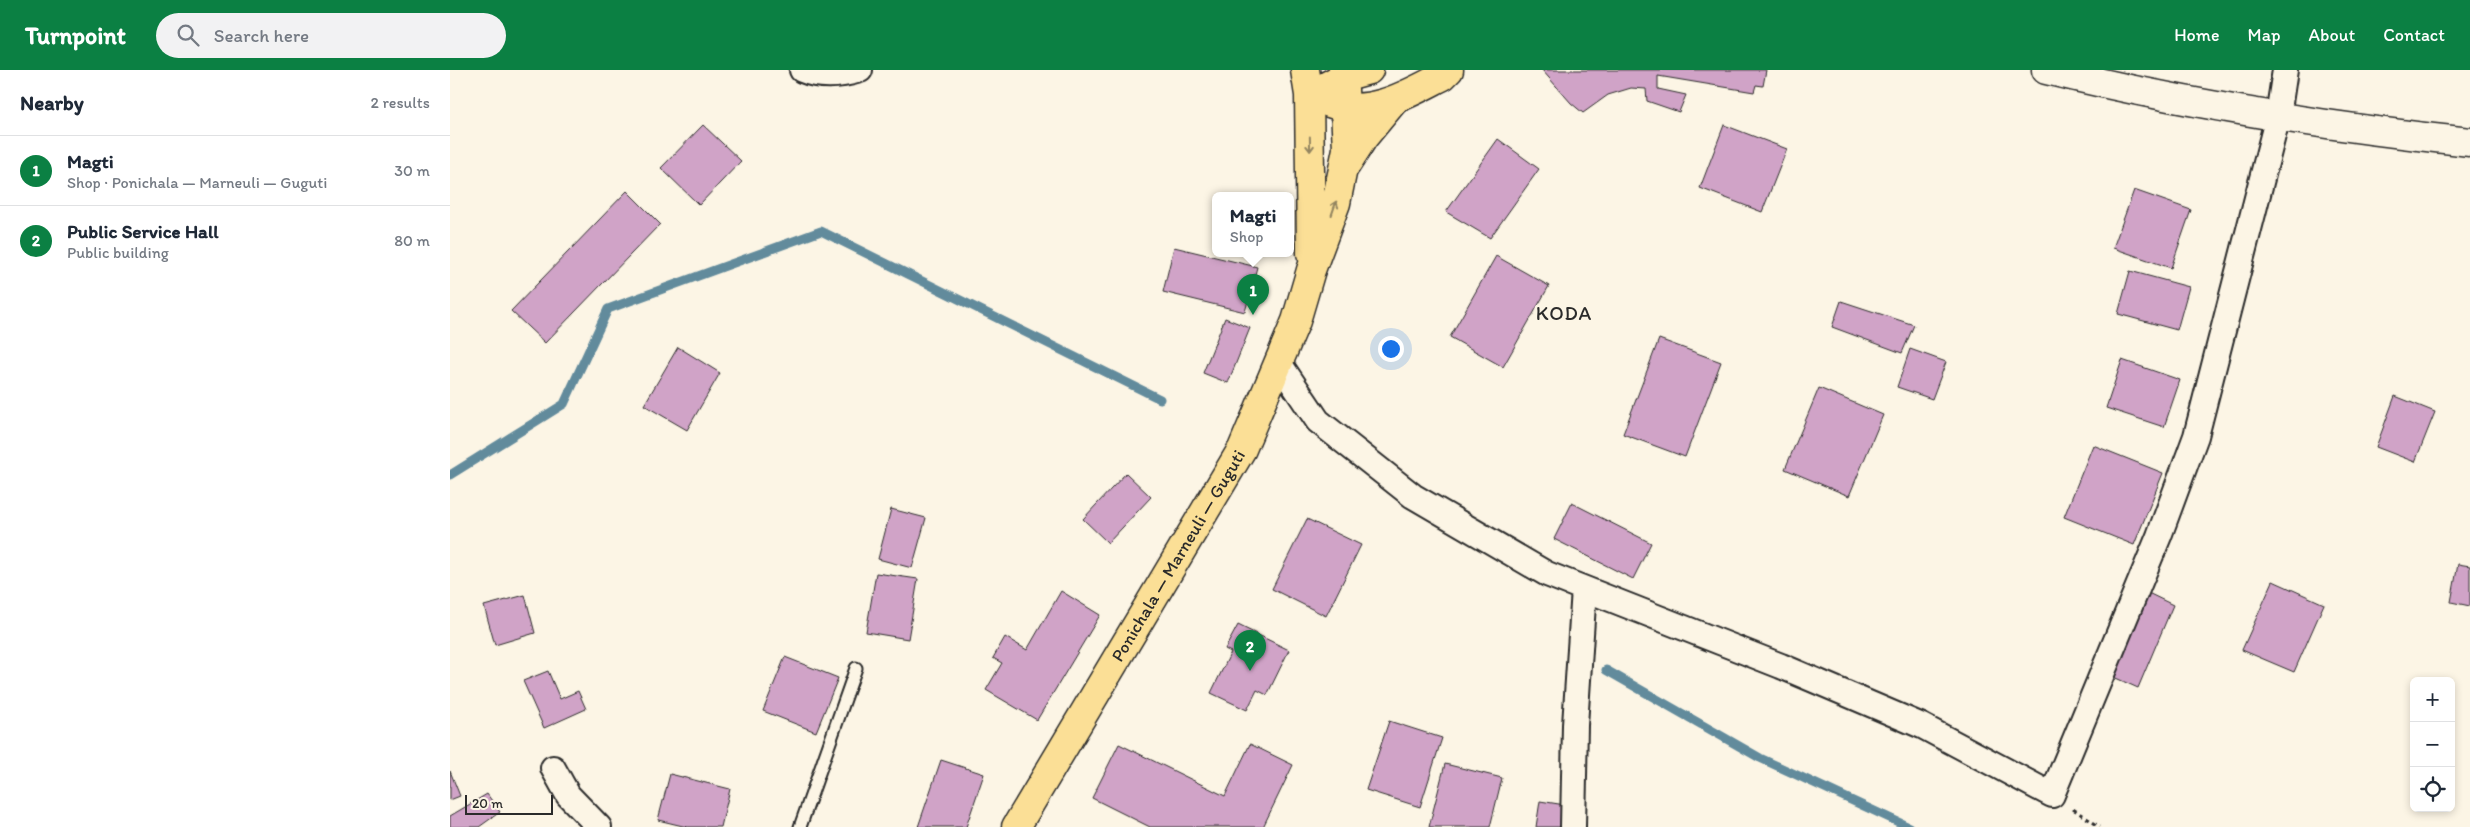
<!DOCTYPE html>
<meta charset="utf-8">
<style>
body{margin:0;font-family:Itim,sans-serif;background:#f2f2f3;color:#1f2937}
.controls{position:absolute;right:15px;bottom:15px;display:grid;overflow:hidden;border-radius:8px;box-shadow:0 2px 8px #0003}
.controls button{width:45px;height:45px;display:grid;place-items:center;padding:0;border:0;border-bottom:1px solid #e0e1e3;background:#fff;color:#1f2937;font:25px sans-serif}
.scale{position:absolute;left:15px;bottom:12px;width:88px;box-sizing:border-box;padding-left:5px;border:2px solid #2b2b2b;border-top:0;font-size:14px;line-height:18px;white-space:nowrap;color:#2b2b2b;-webkit-text-stroke:4px #fcf5e5;paint-order:stroke}
.you{position:absolute;left:940px;top:278px;width:18px;height:18px;margin:-12px;border:4px solid #fff;border-radius:50%;background:#1a73e8;box-shadow:0 0 0 8px #1a73e833}
.badge{display:grid;place-items:center;width:32px;height:32px;border-radius:50%;background:#0b8043;color:#fff;font-size:16px;font-weight:700}
.pin{position:absolute;translate:-50% -41px;filter:drop-shadow(0 1px 2px #0008)}
.pin::after{content:'';position:absolute;top:26px;width:18px;height:15px;background:inherit;clip-path:polygon(0 0,100% 0,50% 100%)}
.popup{position:absolute;left:762px;top:122px;width:82px;height:65px;box-sizing:border-box;display:grid;place-content:center;border-radius:8px;background:#fff;filter:drop-shadow(0 1px 4px #0005);font-size:16px;white-space:nowrap;color:#747a83}
.popup b{font-size:19px;color:#1f2937}
.popup::after{content:'';position:absolute;left:50%;top:100%;margin-left:-10px;border:10px solid transparent;border-top-color:#fff}
.list{margin:0;padding:0;list-style:none}
h2{display:flex;justify-content:space-between;align-items:center;height:65px;margin:0;padding:0 20px;font-size:21px}
h2 small{font-size:16px;font-weight:400;color:#747a83}
.list li{display:grid;grid-template-columns:32px 1fr auto;gap:15px;align-items:center;box-sizing:border-box;height:70px;padding:0 20px;border-top:1px solid #e0e1e3}
.list b{display:block;font-size:19px;white-space:nowrap}
.list p{margin:0;font-size:16px;white-space:nowrap;color:#747a83}
.list em{font-size:16px;font-style:normal;color:#747a83}
.icon{flex:none;width:28px;height:28px;fill:none;stroke:currentColor;stroke-width:2;stroke-linecap:round;stroke-linejoin:round}
.map{position:relative;flex:none;width:2020px;height:757px;overflow:hidden}
header{display:flex;align-items:center;gap:30px;box-sizing:border-box;height:70px;padding:0 25px;background:#0b8043;color:#fff}
header strong{font-size:24px}
nav{display:flex;gap:28px;margin-inline-start:auto;font-size:18px}
.search{width:350px;height:45px;background:#f2f2f3;display:flex;align-items:center;gap:12px;box-sizing:border-box;padding:0 18px;border-radius:28px;color:#747a83;font-size:19px}
main{display:flex}
aside{flex:1;background:#fff}
.map>svg:first-child{display:block}
.lines{fill:none;stroke-linecap:round;stroke-linejoin:round}
.stream{stroke:#628b9c;stroke-width:9}
.building{fill:#d0a3c7;stroke:#2b2b2b}
.lane-casing{stroke:#2b2b2b;stroke-width:15}
.street-casing{stroke:#2b2b2b;stroke-width:28}
.secondary-casing{stroke:#2b2b2b;stroke-width:31}
.highway-casing{stroke:#2b2b2b;stroke-width:31}
.path{stroke:#2b2b2b;stroke-width:3;stroke-dasharray:4 4;stroke-linecap:butt}
.lane{stroke:#fcf5e5;stroke-width:11}
.street{stroke:#fcf5e5;stroke-width:24}
.secondary{stroke:#fcf5e5;stroke-width:28}
.highway{stroke:#fbdf96;stroke-width:28}
.oneway{stroke:#938560}
.labels{text-anchor:middle;stroke-width:5;stroke-linejoin:round;paint-order:stroke}
.street-label{font-size:18px;fill:#2b2b2b;stroke:#fcf5e5}
.quarter-label{font-size:20px;letter-spacing:1px;fill:#2b2b2b;stroke:#fcf5e5}
</style>
<header>
<strong>Turnpoint</strong>
<div class="search"><svg class="icon" aria-label="search" viewBox="0 0 24 24"><circle cx="10" cy="10" r="6"/><path d="M15 15l6 6"/></svg>Search here</div>
<nav><a>Home</a><a>Map</a><a>About</a><a>Contact</a></nav>
</header>
<main>
<aside>
<h2>Nearby<small>2 results</small></h2>
<ul class="list">
<li><span class="badge">1</span><div><b>Magti</b><p>Shop · Ponichala — Marneuli — Guguti</p></div><em>30 m</em></li>
<li><span class="badge">2</span><div><b>Public Service Hall</b><p>Public building</p></div><em>80 m</em></li>
</ul>
</aside>
<div class="map">
<svg width="2020" height="757" viewBox="0 0 2020 757">
<rect width="100%" height="100%" fill="#fcf5e5"/>
<filter id="ink" filterUnits="userSpaceOnUse"><feTurbulence type="fractalNoise" baseFrequency=".02" numOctaves="2"/><feDisplacementMap in="SourceGraphic" scale="10" xChannelSelector="R" yChannelSelector="G"/><feConvolveMatrix kernelMatrix="1 2 1 2 8 2 1 2 1" color-interpolation-filters="sRGB"/></filter>
<g filter="url(#ink)">
<g class="lines">
<path class="stream" d="M0,405L114,334L158,239L371,161L710,329
M1156,600L1310,688L1459,757"/>
</g>
<path class="building" d="M1092,0H1316L1313,16L1306,15L1304,22L1208,6V19L1236,25L1229,42L1197,31L1196,19L1181,18L1158,25L1133,43L1121,33Z
M253,55L291,91L249,135L211,98Z
M1274,55L1337,79L1312,142L1250,118Z
M1048,69L1089,99L1040,168L996,142Z
M1684,120L1741,140L1721,198L1663,178Z
M177,121L210,154L95,273L61,241Z
M724,177L807,197L795,242L713,222Z
M1046,186L1099,216L1053,297L1000,267Z
M1680,201L1739,217L1727,260L1668,244Z
M1391,231L1464,255L1452,283L1382,257Z
M775,248L800,258L778,313L753,303Z
M1209,269L1271,292L1235,387L1173,364Z
M228,277L270,303L237,360L194,335Z
M1460,279L1496,292L1482,329L1447,317Z
M1672,290L1730,310L1714,357L1656,338Z
M1369,318L1433,345L1399,426L1335,399Z
M1945,326L1985,342L1965,392L1926,377Z
M1643,375L1713,403L1684,475L1614,447Z
M676,403L701,427L658,473L633,449Z
M1122,433L1201,473L1183,509L1104,469Z
M441,439L476,448L462,498L428,489Z
M857,449L911,475L876,546L822,519Z
M2008,494L2020,496V536L2001,532Z
M426,503L468,509L458,569L416,562Z
M1823,511L1874,534L1844,602L1792,580Z
M611,521L650,545L587,650L536,620L552,593L543,588L555,567L577,580Z
M1694,521L1723,535L1688,618L1659,605Z
M75,525L85,563L45,575L34,536Z
M788,555L839,580L817,625L807,620L797,640L761,623L781,582L775,579Z
M335,587L388,608L366,662L313,641Z
M98,601L110,629L128,621L136,639L94,658L73,611Z
M939,651L992,668L970,737L916,720Z
M669,674L775,726L800,674L843,695L813,757H700L642,728Z
M491,690L534,704L516,757H468Z
M995,694L1052,708L1040,757H979Z
M0,701L10,726L0,730Z
M220,704L280,719L271,757H237L208,750Z
M37,724L50,742L29,757H0V746Z
M1090,731L1115,735L1111,757H1086Z"/>
<g class="lines">
<defs>
<path id="lane" d="M350,757L406,598"/>
<path id="street" d="M352,0C371,8 391,6 410,0
M829,293L868,351L963,426L1097,504L1331,596L1472,656L1602,725L1709,466L1746,366L1828,46L1835,0
M103,698L118,725L149,757
M1123,757L1125,655L1134,519"/>
<path id="secondary" d="M1596,0C1735,34 1878,57 2020,72"/>
<g id="highway">
<path d="M855,0L859,25L861,183"/>
<path d="M878,15L893,7L919,0"/>
<path d="M879,33C919,48 958,24 993,6L999,0"/>
<path d="M896,95L914,67L943,32"/>
<path id="s1" d="M566,757L792,379L846,251L861,200L886,133L897,79L893,0"/>
</g>
</defs>
<use href="#lane" class="lane-casing"/>
<use href="#street" class="street-casing"/>
<use href="#secondary" class="secondary-casing"/>
<use href="#highway" class="highway-casing"/>
<path class="path" d="M1623,739L1650,757"/>
<use href="#lane" class="lane"/>
<use href="#street" class="street"/>
<use href="#secondary" class="secondary"/>
<use href="#highway" class="highway"/>
</g>
<defs><path id="oneway-shaft" d="M-6 0H5M1.5-3L5.5 0L1.5 3" fill="none" stroke-width="1.6" stroke-linecap="round" stroke-linejoin="round" transform="scale(1.25)"/></defs>
<g class="oneway">
<use href="#oneway-shaft" transform="translate(860 74) rotate(89)"/>
<use href="#oneway-shaft" transform="translate(884 138) rotate(-71)"/>
</g>
</g>
<g class="labels">
<g class="street-label">
<text dy="6" stroke="none"><textPath href="#s1" startOffset="316">Ponichala — Marneuli — Guguti</textPath></text>
</g>
<g class="quarter-label">
<text x="1114" y="250">KODA</text>
</g>
</g>
</svg>
<div class="controls">
<button>+</button>
<button>−</button>
<button><svg class="icon" aria-label="locate" viewBox="0 0 24 24"><circle cx="12" cy="12" r="6"/><path d="M12 2v4M12 18v4M2 12h4M18 12h4"/></svg></button>
</div>
<div class="scale">20 m</div>
<div class="you"></div>
<div class="pin badge" style="left:803px;top:245px">1</div>
<div class="popup"><b>Magti</b>Shop</div>
<div class="pin badge" style="left:800px;top:601px">2</div>
</div>
</main>
